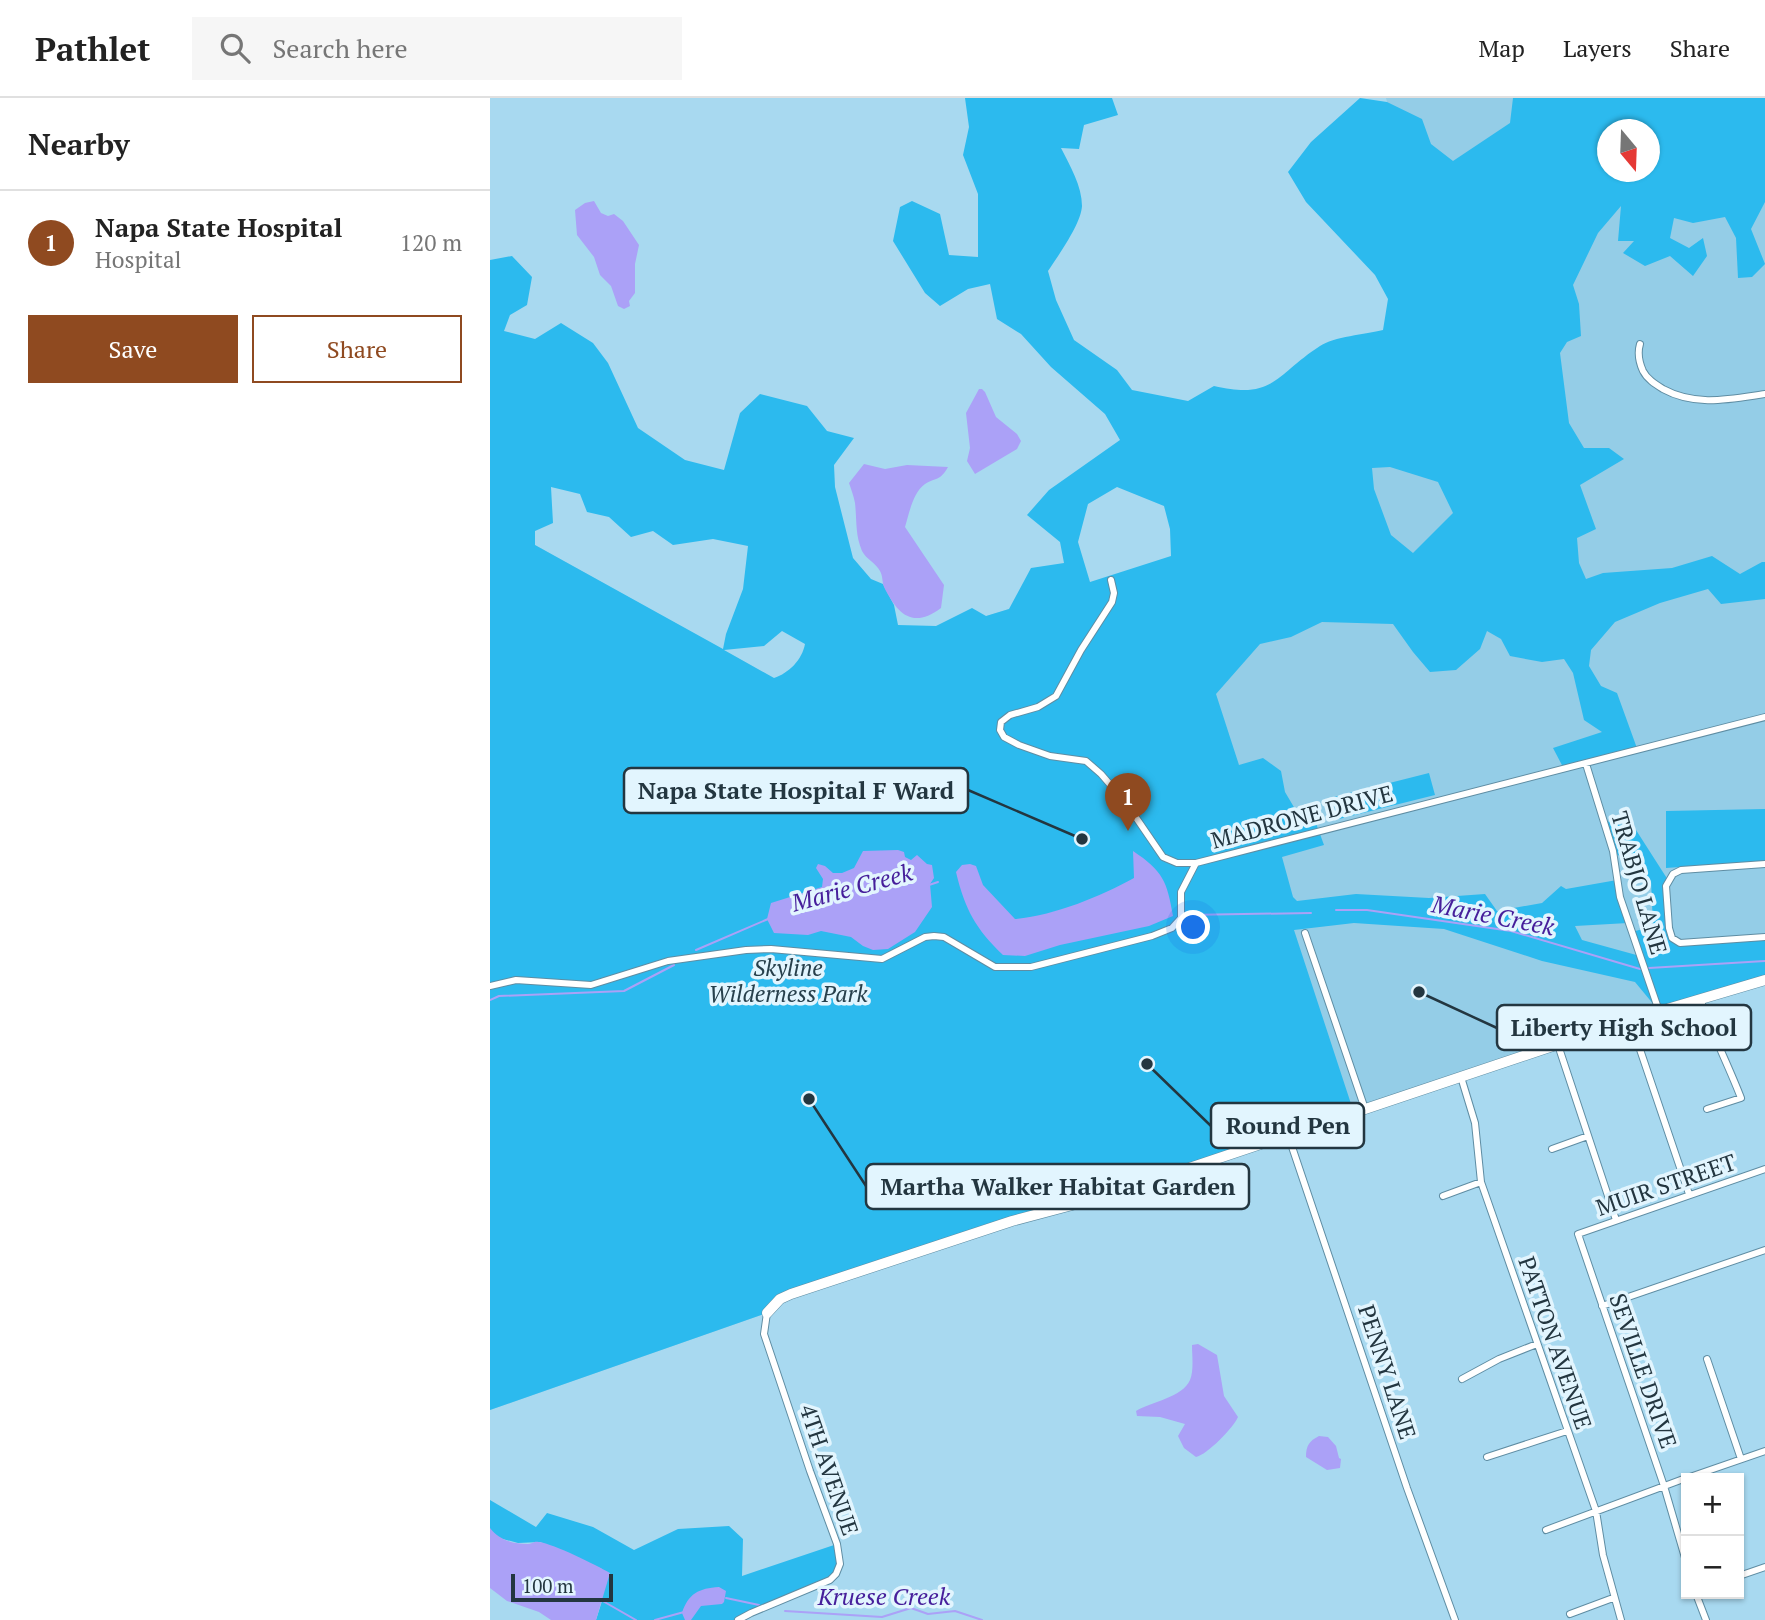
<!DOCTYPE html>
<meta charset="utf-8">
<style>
body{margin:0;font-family:"PT Serif",serif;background:#f6f6f6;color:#222}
.controls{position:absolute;right:21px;bottom:21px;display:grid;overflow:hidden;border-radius:0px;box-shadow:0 2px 5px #0004}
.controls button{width:63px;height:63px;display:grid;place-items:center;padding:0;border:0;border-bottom:2px solid #e0e0e0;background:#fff;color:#222;font:35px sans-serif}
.compass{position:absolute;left:1107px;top:21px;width:63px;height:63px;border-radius:50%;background:#fff;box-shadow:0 2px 5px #0004;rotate:161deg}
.scale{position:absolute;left:21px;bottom:18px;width:102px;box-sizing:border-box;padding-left:7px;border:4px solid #233640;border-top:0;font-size:19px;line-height:24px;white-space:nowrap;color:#233640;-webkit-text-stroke:5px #e2f5fe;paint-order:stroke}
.you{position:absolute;left:704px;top:830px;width:24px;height:24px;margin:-18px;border:5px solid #fff;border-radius:50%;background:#1a73e8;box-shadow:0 0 0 10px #1a73e833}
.badge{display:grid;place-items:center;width:46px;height:46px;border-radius:50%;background:#8f4a20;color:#fff;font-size:23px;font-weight:700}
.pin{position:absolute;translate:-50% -58px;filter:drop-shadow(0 2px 4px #0008)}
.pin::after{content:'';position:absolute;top:37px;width:24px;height:21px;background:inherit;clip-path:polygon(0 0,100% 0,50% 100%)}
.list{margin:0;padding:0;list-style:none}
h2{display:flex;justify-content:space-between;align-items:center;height:91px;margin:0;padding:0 28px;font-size:30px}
h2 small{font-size:23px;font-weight:400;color:#767676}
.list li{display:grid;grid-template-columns:46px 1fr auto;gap:21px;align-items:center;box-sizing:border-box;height:105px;padding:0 28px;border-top:2px solid #e0e0e0}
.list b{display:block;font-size:26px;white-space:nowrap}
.list p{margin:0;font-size:23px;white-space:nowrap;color:#767676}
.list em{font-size:23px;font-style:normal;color:#767676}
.actions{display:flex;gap:14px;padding:21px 28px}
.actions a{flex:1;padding:16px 0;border:2px solid #8f4a20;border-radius:0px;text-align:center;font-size:24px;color:#8f4a20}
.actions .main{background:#8f4a20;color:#fff}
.icon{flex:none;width:38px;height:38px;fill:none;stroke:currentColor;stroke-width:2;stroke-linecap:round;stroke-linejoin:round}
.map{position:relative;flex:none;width:1275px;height:1522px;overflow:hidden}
header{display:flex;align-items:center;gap:42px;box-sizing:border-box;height:98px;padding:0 35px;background:#fff;border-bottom:2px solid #e0e0e0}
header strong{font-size:33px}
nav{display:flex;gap:38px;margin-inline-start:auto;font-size:24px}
.search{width:490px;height:63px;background:#f6f6f6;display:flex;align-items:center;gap:18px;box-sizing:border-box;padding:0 24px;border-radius:0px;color:#767676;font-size:26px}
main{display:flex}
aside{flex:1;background:#fff}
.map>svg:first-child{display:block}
.built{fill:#94cde7;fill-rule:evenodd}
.green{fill:#2cbaee;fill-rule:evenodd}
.water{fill:#aba1f7}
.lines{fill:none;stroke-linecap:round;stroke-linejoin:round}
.stream{stroke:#aba1f7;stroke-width:2}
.street-casing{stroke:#5f8da3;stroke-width:8}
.secondary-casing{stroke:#5f8da3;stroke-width:11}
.street{stroke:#fff;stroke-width:6}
.secondary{stroke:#fff;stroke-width:10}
.labels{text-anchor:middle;stroke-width:7;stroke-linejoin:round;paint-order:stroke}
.street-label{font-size:23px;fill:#233640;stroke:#e2f5fe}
.park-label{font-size:23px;font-style:italic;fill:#27404c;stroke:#e2f5fe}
.water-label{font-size:24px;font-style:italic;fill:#461f9b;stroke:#e2f5fe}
.leader{fill:none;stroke:#233640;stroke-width:2.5}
.callout-dot{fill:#233640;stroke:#e2f5fe;stroke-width:2.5}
.callout{fill:#e2f5fe;stroke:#233640;stroke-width:2.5}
.callout-label{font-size:24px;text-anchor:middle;font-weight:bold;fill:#233640}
</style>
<header>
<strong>Pathlet</strong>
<div class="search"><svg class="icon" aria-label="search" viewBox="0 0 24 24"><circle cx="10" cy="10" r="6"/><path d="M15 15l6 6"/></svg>Search here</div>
<nav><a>Map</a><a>Layers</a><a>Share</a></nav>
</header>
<main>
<aside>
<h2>Nearby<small></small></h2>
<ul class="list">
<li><span class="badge">1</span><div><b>Napa State Hospital</b><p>Hospital</p></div><em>120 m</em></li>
</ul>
<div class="actions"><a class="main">Save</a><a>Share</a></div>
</aside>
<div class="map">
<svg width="1275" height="1522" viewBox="0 0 1275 1522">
<rect width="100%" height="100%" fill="#a8d9f0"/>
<path class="built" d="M896,0H1275V882L301,1196L277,1215L0,1312V422L291,584L681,459L859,365L982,325ZM1118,32H1160V74H1118Z"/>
<path class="green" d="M475,0H622L628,17L594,27L589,51L571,50C580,68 592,88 592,108C591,126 568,158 558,173L566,202L584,242L627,272L642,292L698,303L724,288C785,302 785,277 830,248C843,239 876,236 893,232L898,201L885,177L816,104L798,74L821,44L870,0L897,4L932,21L941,46L963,63L1020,25L1023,0H1275V104L1261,131L1275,166L1262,179L1248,180L1246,140L1235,119L1203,125L1184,120L1180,140L1199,150L1213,140L1217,158L1203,178L1180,158L1155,168L1133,155L1144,143H1128L1131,108L1108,135L1083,187L1089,206L1091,238L1077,244L1070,255L1079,325L1094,350H1119L1134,361L1090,387L1106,431L1087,440L1089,465L1096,481L1113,475L1182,470L1222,458L1250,476L1272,464H1275V501L1231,506L1218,491L1170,505L1125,524L1101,552L1099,568L1111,588L1127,595L1148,653L1074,671L1063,650L1112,634L1094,622L1083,575L1074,561L1052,564L1020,558L1011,541L997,533L990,551L966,572L940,574L923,554L903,526L832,524L801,539L770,546L726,596L749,667L773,660L791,673L795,694L808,716L820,709L834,747L792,759L803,799L807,803L866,796L939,800L995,796L1007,813L1052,805L1071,788L1076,791L1127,782L1138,825L1085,828L1092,842L1150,858L1142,834L1163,828L1161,783L1123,753L1113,722L1146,732L1178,782L1182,840L1190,845L1275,839V882L1169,913L1145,884L1052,863L954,831L864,825L804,832L864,1015L301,1196L277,1215L0,1312V162L22,158L42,179L37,207L20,217L14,233L45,241L71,225L103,245L118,265L148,330L195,362L234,372L250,315L270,296L317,308L337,333L364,340L344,367L345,389L363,460L381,481L393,486L404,507L408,527L446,528L482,510L496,518L519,511L541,470L574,465L570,444L537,417L559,392L630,342L615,316L561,269L531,236L507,221L500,186L478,191L450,208L435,195L403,143L410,109L422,103L450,116L459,157L488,159V96L473,57L479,29ZM1118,32H1160V74H1118ZM900,369L948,384L963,415L923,455L901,437L884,391L882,370ZM61,389L90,396L97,414L119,419L141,439L163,433L183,447L223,441L258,448L253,491L236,536L233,551L45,447V433L63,425ZM627,389L674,408L680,431L681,458L600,484L588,444L598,406ZM292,533L315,546C312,562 299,575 284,580L234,552L274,548Z
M939,675L945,697L849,721L844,699Z
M1275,711V763L1176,770V713Z
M0,1402L46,1429L57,1415L103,1429L144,1452L188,1431L239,1428L253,1441L252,1478L347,1446L350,1466L346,1476L248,1522H106L112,1503V1471L50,1444L28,1445L9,1440L0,1432Z"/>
<path class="water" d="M104,103L111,115L118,118L124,116L133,123L149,147L145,166V195L139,203L140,208L134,211L128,208L121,188L110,177L104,159L87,137L85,112L95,105Z
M489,291H492L495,294L506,319L527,336L531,343L527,351L485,376L477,363L480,350L476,315Z
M374,366L395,371L417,367L458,369C450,383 447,379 435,386C423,394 419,416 415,429L454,487L451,510C423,531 408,517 394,489C392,484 393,478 390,473C386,465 376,461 372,453C365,436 367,423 365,405C364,399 361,391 359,385Z
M408,752L414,754L415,759L421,762L427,757L437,766L442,767L444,780L440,786L442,809L425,834L398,851L383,852L373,848L361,839L331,833L318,837L284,835L277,821L281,805L332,789L333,781L326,770L328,766L335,768L343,775H352L364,770L373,753Z
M643,753C673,773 677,783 683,818L659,828L570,847L535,858L513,857C486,831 475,812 466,774L472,767L480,766L486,768L493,787L525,821C566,817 609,799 644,780Z
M708,1246L727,1257L734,1298L748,1319C744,1329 717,1357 706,1359L694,1350L688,1338L695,1326L670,1319L647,1318L646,1313C661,1304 693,1299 700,1282C704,1272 702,1258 702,1247Z
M829,1338L838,1339L846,1348L849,1360L851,1361L850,1370L837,1372L816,1359C816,1348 819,1343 829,1338Z
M0,1430C9,1442 23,1446 38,1446C45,1445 43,1443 49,1444C64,1446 106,1467 120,1475L106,1522H61L49,1514L17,1503L0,1490Z
M229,1489L236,1493L234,1504L232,1506L211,1508L201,1522H195L192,1515C198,1496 209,1490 229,1489Z"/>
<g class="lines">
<path class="stream" d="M439,787L448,784
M846,812H877L1021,833L1150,871
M696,817L821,815
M206,852L278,821
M1159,870L1275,863
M0,902L9,898L134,893L184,867
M236,1500L269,1507
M111,1502L146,1522
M295,1513L392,1519L421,1510L438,1516L465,1513L492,1522
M165,1522L194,1514"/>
<defs>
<path id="street" d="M1150,246C1147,256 1149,264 1153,273C1157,281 1165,286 1173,291C1206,309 1240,301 1275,296
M621,482L624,495L622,504L591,552L566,598L548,609L520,617L511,624L510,632L514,639L529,647L560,658L596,663L611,676L636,705L673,759L687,765H706
M1096,666L1123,753L1130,799L1169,913
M1275,766L1191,772L1183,776L1176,788L1179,830L1182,840L1190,845L1275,839
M815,835L875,1011
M0,888L26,882L101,887L178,863L256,852L281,851L392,861L435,839L444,838L454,839L505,869H541L662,838L682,830L691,820V794L706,765L1275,619
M1210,900C1221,934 1238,966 1251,1000L1217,1011
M1140,922L1199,1096
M1068,947L1126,1122
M971,979L985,1025L991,1084L1106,1413L1113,1457L1131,1522
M798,1037L917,1390L965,1522
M1062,1051L1098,1038
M953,1098L991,1084
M1112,1208L1275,1152
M1217,1261L1251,1361
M972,1281L1009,1261L1047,1246
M997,1359L1077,1333
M1197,1380L1275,1353
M1056,1432L1196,1380
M1196,1463L1174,1388L1088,1136L1275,1071
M1249,1478L1275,1469
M1206,1496L1216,1522
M1080,1516L1123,1500
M248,1522L261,1515L340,1482L346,1476L350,1466L347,1446L320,1373L274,1236L277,1215"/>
<path id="secondary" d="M277,1215L290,1201L301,1196L522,1123L616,1098L1140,922L1275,882"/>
</defs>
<use href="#street" class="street-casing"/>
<use href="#secondary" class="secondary-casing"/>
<use href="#street" class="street"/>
<use href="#secondary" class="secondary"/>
</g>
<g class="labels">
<g class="street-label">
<text transform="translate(812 719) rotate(-15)" y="8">MADRONE DRIVE</text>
<text transform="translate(1149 785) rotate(74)" y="8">TRABJO LANE</text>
<text transform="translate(1176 1087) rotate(-19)" y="8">MUIR STREET</text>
<text transform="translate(1065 1245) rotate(71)" y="8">PATTON AVENUE</text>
<text transform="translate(1153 1273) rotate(71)" y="8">SEVILLE DRIVE</text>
<text transform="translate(897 1274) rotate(72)" y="8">PENNY LANE</text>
<text transform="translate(339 1372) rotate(71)" y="8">4TH AVENUE</text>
</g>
<g class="park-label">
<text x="298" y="878">Skyline<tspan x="298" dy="26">Wilderness Park</tspan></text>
</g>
<g class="water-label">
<text transform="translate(362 790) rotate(-15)" y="8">Marie Creek</text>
<text transform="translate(1003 818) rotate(11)" y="8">Marie Creek</text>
<text x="394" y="1507">Kruese Creek</text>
</g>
</g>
<path class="leader" d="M592 741L478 692M929 894L1007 930M657 966L721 1028M319 1001L376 1088"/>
<g class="callout-dot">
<circle cx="592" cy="741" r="7"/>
<circle cx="929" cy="894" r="7"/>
<circle cx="657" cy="966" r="7"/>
<circle cx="319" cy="1001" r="7"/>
</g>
<g class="callout">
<rect x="134" y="670" width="344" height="45" rx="7"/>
<rect x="1007" y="907" width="254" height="45" rx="7"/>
<rect x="721" y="1005" width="153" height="45" rx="7"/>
<rect x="376" y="1066" width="383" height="45" rx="7"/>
</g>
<g class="callout-label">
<text x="306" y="701">Napa State Hospital F Ward</text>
<text x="1134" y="938">Liberty High School</text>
<text x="798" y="1036">Round Pen</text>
<text x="568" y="1097">Martha Walker Habitat Garden</text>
</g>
</svg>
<div class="controls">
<button>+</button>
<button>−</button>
</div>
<svg class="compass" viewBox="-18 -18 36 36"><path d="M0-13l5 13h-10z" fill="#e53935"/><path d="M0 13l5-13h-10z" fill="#767676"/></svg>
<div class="scale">100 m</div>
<div class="you"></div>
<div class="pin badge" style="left:638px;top:733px">1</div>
</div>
</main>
